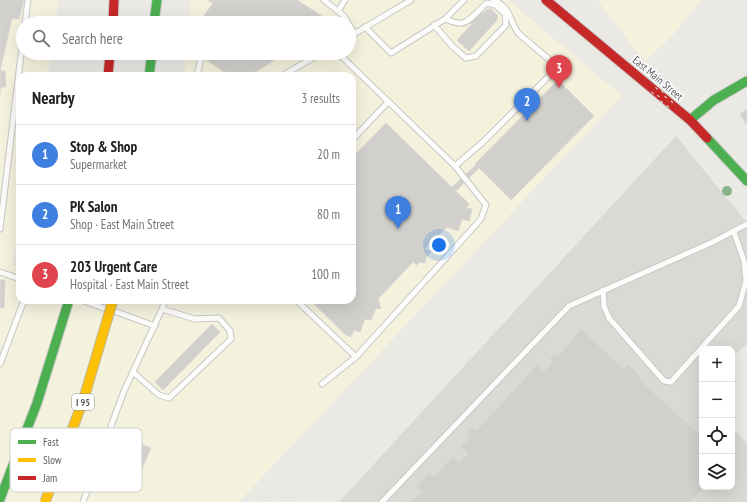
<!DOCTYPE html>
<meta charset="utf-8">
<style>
body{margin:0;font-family:"PT Sans Narrow",sans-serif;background:#f2f2f2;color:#202124}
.controls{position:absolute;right:12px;bottom:12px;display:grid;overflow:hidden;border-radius:8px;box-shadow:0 4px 16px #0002}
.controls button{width:36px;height:36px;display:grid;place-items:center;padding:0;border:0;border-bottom:1px solid #e0e0e0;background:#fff;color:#202124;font:20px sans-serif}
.you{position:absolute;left:439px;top:245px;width:14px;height:14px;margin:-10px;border:3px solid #fff;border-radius:50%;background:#1a73e8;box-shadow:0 0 0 6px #1a73e833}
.badge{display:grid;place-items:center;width:26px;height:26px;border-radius:50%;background:#8c8e90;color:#fff;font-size:13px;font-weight:700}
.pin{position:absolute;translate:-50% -33px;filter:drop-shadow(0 1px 2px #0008)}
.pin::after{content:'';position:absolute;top:21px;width:14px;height:12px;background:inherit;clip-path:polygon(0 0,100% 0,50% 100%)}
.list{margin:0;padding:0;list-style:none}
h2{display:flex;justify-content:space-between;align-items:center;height:52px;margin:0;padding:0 16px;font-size:17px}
h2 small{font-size:13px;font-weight:400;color:#757577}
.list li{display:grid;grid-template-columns:26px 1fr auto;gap:12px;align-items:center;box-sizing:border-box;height:60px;padding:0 16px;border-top:1px solid #e0e0e0}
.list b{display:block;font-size:15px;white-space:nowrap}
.list p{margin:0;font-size:13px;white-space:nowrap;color:#757577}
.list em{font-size:13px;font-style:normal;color:#757577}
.icon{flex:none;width:22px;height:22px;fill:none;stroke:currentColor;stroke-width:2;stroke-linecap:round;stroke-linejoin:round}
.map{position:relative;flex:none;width:747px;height:502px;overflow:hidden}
.search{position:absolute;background:#fff;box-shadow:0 4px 16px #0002;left:16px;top:16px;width:340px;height:44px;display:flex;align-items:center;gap:10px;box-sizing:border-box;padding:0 14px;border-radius:22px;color:#757577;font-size:15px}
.panel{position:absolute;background:#fff;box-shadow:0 4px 16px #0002;left:16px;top:72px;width:340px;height:232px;border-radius:12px}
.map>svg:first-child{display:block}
.commercial{fill:#f4f1dd}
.industrial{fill:#dad9d4}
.building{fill:#d1d0cd;stroke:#d9d8d4}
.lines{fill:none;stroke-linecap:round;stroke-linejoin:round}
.lane-casing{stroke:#c7c7c6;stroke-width:7}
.fast-casing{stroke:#c6c7c6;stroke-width:11}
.jam-casing{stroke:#c6c7c6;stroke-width:11}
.lane{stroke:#fcfcfb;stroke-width:5}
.fast{stroke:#4caf50;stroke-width:9}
.jam{stroke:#c62828;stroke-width:9}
.rail{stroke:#e2e2e1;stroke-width:3;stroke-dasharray:1 5;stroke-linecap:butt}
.slow-bridge-casing{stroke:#c0b793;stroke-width:11;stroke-linecap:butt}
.slow-bridge{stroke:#ffc107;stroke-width:9}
.tree{fill:#88b18c}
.labels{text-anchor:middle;stroke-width:3;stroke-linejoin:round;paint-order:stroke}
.shield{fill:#fff;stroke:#8c8e91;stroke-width:1}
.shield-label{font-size:10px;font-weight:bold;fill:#5a5d62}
.street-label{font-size:11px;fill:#5a5d62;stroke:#fff}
.key{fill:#fff;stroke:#ceced0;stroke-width:1}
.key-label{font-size:11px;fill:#5a5d62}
</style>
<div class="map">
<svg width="747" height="502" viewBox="0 0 747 502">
<rect width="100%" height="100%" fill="#eae9e4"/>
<path class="commercial" d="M0,0H59L55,23H23V53H51L48,76H20V226L12,265L20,266V300H352V76H184L186,53H349V23H189L191,0H508L622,96L239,502H0Z
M597,0H701L673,35L645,62Z"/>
<path class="industrial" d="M676,136L747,223V344L732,357V349H702V384L697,389L702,395V487H732V427L747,443V502H339Z"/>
<path class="building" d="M0,0H24L19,19L12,18L0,71H5L6,86L0,88V94Z
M207,0H297L325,18L322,23H199L213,3Z
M490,8L498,16L497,17L498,19L469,51L457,40L472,24L470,23L480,12L482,14L487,9L489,10Z
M209,53H285L250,76H230L205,59Z
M558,80L594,116L511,200L475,164Z
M747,109V125L740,114Z
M386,123L469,204L466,208L472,209L469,221L462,219L458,231L447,227L425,249L432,251L426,258L425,263L420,262L417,265L413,262L378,299L381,309L376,308L371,320L365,319L360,332L354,330L351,337L346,335L310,300H352V158Z
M476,165L479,168L456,191L452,187Z
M0,280H5L4,308H0Z
M212,324L220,332L163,390L155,382Z
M581,329L624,369L628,364L641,377L639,379L702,437V487H704L690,502H411L422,491L416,486L429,472L434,477L453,457L459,463L468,454L461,447L470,437L466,433L471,427L476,431L537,365L544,371L552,362L549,360L555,353L558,356Z
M129,439L151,448L135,485L113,476Z"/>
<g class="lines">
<defs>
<path id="lane" d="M324,0L344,16L348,23
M338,11L345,0
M25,23L28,0
M349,25L354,33
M434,25L453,47L466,58L476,56L506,25L505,14L495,5L487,3C479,9 470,23 461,23C456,24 449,20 445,19
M365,27L391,53L445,19L464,0
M349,37L411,0
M197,76L202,53
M282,76L321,53
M352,140L388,102
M455,166L483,142L558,67L519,34C509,22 512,7 493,0
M0,229L23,38
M0,272L20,279
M603,290L604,306L609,318L664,381L671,382L739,306L746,281L744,261L734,232
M81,300L106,309
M296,300L356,357L481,219L486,205L455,166L338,53
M114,311L155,326
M0,364L24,300
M133,372L159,395L169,398L231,339L230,331L219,318L195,319L162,309
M322,384L356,357
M83,502L124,391L162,309L165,300
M382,502L569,306L713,242L747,224"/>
<path id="fast" d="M154,23L157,0
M149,76L152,53
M690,120L714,100L747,81
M707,138L747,181
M0,499L37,403L69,300"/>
<path id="jam" d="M546,0L690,120L707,138
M113,23L114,0
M108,76L110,53"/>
</defs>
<use href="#lane" class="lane-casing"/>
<use href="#fast" class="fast-casing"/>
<use href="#jam" class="jam-casing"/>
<use href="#lane" class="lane"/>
<use href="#fast" class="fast"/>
<use href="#jam" class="jam"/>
<path class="rail" d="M255,502L643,104L663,81L724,0
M266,502L552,210L648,108L668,85L732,0
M281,502L562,212L673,89L741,0
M291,502L565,220L679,94L747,8"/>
<defs>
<path id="slow-bridge" d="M45,502L84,398L113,300"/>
</defs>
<use href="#slow-bridge" class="slow-bridge-casing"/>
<use href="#slow-bridge" class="slow-bridge"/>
</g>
<circle class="tree" cx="727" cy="191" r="5"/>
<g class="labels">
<rect class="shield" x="72" y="394" width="22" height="16" rx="3"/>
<g class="shield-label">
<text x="83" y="406">I 95</text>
</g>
<g class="street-label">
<text transform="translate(658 78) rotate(40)" y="4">East Main Street</text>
</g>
</g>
<rect x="10" y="428" width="132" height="64" rx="6" class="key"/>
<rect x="18" y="440" width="18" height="4" fill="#4caf50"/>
<rect x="18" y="458" width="18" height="4" fill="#ffc107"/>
<rect x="18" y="476" width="18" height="4" fill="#c62828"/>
<g class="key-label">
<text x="43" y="446">Fast</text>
<text x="43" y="464">Slow</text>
<text x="43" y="482">Jam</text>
</g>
</svg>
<div class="controls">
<button>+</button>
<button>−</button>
<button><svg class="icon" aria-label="locate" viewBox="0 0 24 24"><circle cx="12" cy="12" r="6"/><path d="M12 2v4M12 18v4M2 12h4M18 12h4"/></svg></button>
<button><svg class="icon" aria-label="layers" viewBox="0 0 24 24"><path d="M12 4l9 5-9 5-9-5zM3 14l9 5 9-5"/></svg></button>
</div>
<div class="you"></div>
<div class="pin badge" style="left:398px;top:229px;background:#3f7fe0">1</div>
<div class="pin badge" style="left:527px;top:121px;background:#3f7fe0">2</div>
<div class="pin badge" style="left:559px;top:88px;background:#e0444e">3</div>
<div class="search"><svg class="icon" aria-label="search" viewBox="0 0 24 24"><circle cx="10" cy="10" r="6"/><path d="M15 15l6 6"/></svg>Search here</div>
<section class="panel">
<h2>Nearby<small>3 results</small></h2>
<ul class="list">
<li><span class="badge" style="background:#3f7fe0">1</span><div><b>Stop &amp; Shop</b><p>Supermarket</p></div><em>20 m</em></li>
<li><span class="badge" style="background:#3f7fe0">2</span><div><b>PK Salon</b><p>Shop · East Main Street</p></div><em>80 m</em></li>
<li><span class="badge" style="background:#e0444e">3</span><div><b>203 Urgent Care</b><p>Hospital · East Main Street</p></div><em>100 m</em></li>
</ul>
</section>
</div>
